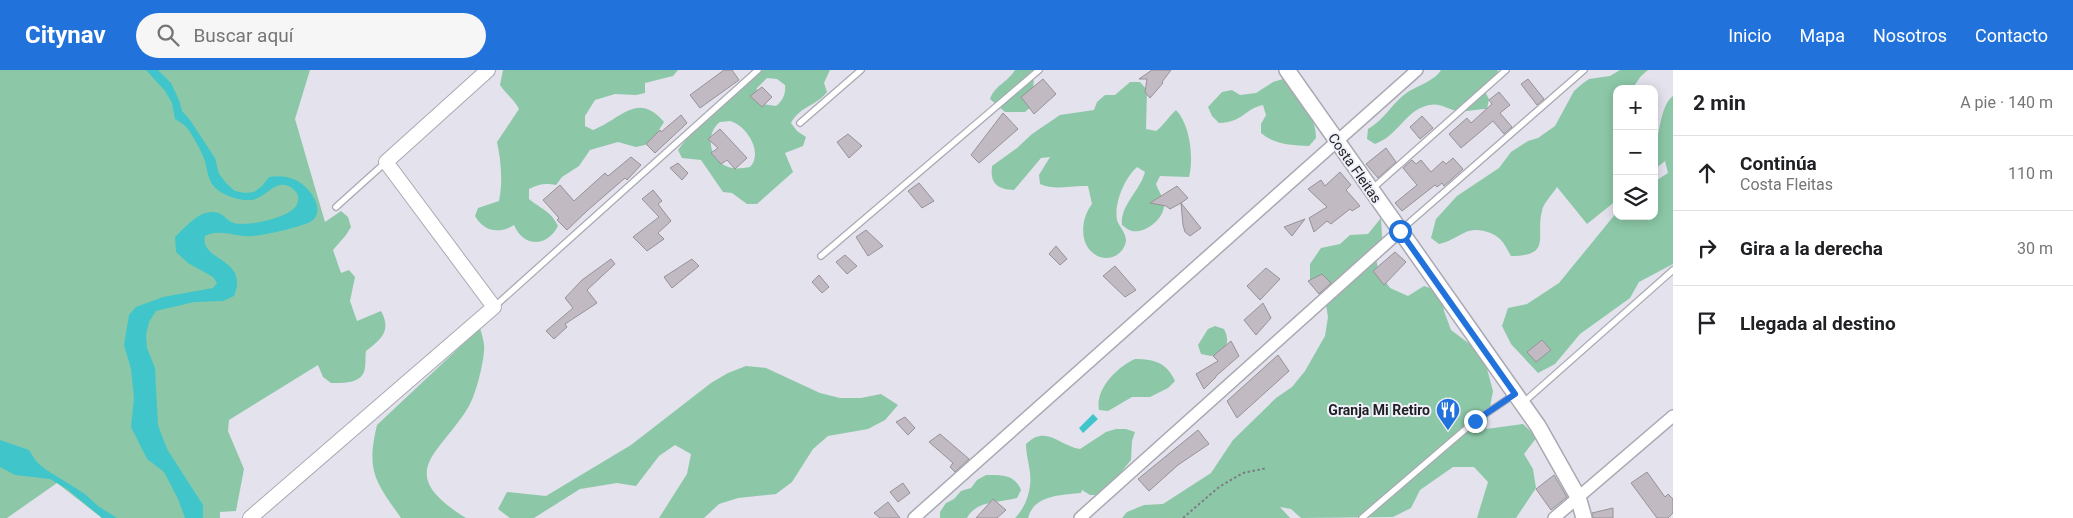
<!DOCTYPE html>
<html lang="es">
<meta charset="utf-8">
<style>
body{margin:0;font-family:Roboto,sans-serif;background:#f6f6f6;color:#202124}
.controls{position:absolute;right:15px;top:15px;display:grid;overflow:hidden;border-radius:10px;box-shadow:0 2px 12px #0003}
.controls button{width:45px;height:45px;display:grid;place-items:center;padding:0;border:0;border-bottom:1px solid #e0e0e0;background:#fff;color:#202124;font:25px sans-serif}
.stop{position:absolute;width:15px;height:15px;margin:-11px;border:4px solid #2272dc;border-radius:50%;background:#fff}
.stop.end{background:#2272dc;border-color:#fff;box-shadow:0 1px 5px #0008}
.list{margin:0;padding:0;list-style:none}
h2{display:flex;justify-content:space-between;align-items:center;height:65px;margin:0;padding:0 20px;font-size:21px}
h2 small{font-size:16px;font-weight:400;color:#757577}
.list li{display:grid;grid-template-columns:32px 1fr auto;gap:15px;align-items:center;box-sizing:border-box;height:75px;padding:0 20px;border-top:1px solid #e0e0e0}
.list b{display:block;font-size:19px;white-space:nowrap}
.list p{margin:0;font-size:16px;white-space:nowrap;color:#757577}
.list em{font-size:16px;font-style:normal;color:#757577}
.icon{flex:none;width:28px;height:28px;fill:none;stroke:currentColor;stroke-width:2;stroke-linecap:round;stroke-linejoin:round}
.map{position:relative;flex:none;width:1673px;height:448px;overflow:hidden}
header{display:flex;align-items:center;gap:30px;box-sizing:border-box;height:70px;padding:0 25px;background:#2272dc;color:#fff}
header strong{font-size:24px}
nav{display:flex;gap:28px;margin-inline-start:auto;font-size:18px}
.search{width:350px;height:45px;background:#f6f6f6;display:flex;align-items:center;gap:12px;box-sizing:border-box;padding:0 18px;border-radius:28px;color:#757577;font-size:19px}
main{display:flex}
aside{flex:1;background:#fff}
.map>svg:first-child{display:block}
.green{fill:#8cc8a7;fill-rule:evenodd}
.water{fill:#40c6ca}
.building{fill:#c2bac2;stroke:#989198}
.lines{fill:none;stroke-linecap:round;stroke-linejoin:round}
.service-casing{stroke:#a9a9b3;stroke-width:8}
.minor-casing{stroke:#a9a9b3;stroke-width:14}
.tertiary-casing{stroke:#a9a9b3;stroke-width:16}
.secondary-casing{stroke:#a9a9b3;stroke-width:18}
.path{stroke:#7d7d84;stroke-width:2;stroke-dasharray:2.5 2.5;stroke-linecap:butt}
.service{stroke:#fff;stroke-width:5.5}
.minor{stroke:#fff;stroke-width:11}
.tertiary{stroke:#fff;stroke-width:14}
.secondary{stroke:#fff;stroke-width:15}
.route{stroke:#2272dc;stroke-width:6}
.labels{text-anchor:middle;stroke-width:4;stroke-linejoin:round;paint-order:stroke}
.street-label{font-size:14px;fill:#1f1f23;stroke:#f0f0fa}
.poi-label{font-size:14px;font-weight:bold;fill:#1f1f23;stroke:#f0f0fa;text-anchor:end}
</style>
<header>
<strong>Citynav</strong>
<div class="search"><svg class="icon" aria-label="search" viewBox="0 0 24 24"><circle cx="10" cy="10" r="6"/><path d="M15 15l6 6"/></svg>Buscar aquí</div>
<nav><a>Inicio</a><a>Mapa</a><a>Nosotros</a><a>Contacto</a></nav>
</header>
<main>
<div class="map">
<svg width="1673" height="448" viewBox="0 0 1673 448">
<rect width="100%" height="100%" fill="#e3e2ed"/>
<path class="green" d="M0,0H310L295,49L325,152L341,141L348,147L351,157L346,165L333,180L341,203L349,200L355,207L350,231L357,251L381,241C392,261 381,269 366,281C365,287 366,292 365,297C364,314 343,313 331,313L323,307L318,295L229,350L228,361L244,399L236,441L220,442V448H102L57,413L7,448H0Z
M503,0H678L673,6L645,13V23L636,25L615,24L595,30L585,46V56L593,60C622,49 637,21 664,52L654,68L645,75L636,77L618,72L590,80L579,96L562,107L556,115C545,113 539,114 529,119V129C541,139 551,141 558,156C547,177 524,178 514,155C499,164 484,162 475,146L478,138L499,131C503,111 501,91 497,72L519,39C514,29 506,24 500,15Z
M763,0H830L824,13L827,22C816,36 799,37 791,53L797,61L806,67L803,76L785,83L793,102L757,134H747L732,123L723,122L701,90L682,88L678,80L708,40ZM767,8L777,9L785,15C786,23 783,31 776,36L762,34L756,27L757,18ZM730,51C746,55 764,82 750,97C742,98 734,100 726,96C709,89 705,63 720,52Z
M1015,0H1038L1034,7L1032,36L1025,42H1005L990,29C995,15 1007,13 1015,0Z
M1441,0H1498L1497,6L1484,20L1489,29L1487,39C1478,39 1469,42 1460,41C1444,40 1441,30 1423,37C1405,43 1397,66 1375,74L1367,69L1368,59C1383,51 1392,34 1405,24C1416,16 1435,11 1441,0Z
M1620,0H1648L1641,6L1632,19H1617V130L1587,154L1557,117C1553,124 1543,133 1542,141C1535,166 1553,186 1511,186C1508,181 1505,174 1500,169C1491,161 1475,157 1464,163C1455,167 1449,172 1439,174L1431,168L1436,149L1457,126L1499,98L1511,82L1528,71L1538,68L1555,56L1574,21L1582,14L1589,9L1610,6Z
M1283,9L1293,12C1303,30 1316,48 1316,68L1309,76C1292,75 1275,75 1261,63V54L1266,45L1263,35C1246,38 1242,53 1219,53L1212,46L1208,37L1222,22L1232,20L1240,25L1256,23L1273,12Z
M1130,12H1140L1147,20L1146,59L1156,61C1164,55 1168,47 1176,40C1190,54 1194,88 1189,107L1160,106L1156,114C1158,120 1163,127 1164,133C1166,147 1146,164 1132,161C1128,160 1125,157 1122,155C1120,135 1140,121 1145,102L1137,97C1125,108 1114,132 1117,150C1119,157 1126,162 1126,171C1124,183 1112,191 1100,187C1078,179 1080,149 1092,134L1088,116C1071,115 1056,121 1040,114L1039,105L1050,87L1041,88L1014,120C997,119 990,114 992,96L1017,78L1032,64L1060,45L1094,40L1097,32L1105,25H1115Z
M1673,26V194L1639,212L1630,228L1580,264L1555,294L1538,303L1511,274L1502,256L1508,238L1527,234L1559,213L1617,142V146H1654V112L1668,103L1665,91L1654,100V59L1658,64C1661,52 1663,33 1673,26Z
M1381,148L1382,167L1375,184L1379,203L1390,218L1408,226L1424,216L1442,222L1444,241L1451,260L1483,284L1493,321L1486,359L1523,354L1537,367L1524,384L1533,399L1536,418L1516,448H1477L1488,412L1474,397H1453L1420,420L1411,438L1393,447L1301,448L1291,439L1280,437L1290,448H1122L1127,442L1144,435L1163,434L1211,403L1233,370L1276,328L1292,317L1305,301L1325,266L1328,247L1325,228L1310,214V194L1321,178L1340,174L1350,165L1368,164Z
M1215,256L1224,259C1229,269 1228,275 1221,284L1211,286L1201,284L1198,275L1208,259Z
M480,258C482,265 485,274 484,281C483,295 476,324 469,336C440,385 392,402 466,448H401C375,411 366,401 377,355Z
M1135,289C1155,289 1167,293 1175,311L1168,318L1150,327H1132L1108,341L1099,340C1095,319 1117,297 1135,289Z
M746,296L766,298L820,323L840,328H861L881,324L898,335L885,350L868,359L828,366L813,379L792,412L776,424L738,428L719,434L704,448H659L687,404L691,384L675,375L659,386L636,416L617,413L580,419L534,448H510L498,439L507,422L546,426L631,375L711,313L728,303Z
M1116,359H1126L1135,362L1132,371L1131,390L1118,406L1114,415L1099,425H1090L1082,420L1081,423C1061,425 1034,425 1028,448H1015C1026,437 1032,419 1030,403C1029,393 1026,384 1026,374C1046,354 1060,376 1080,379L1106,362Z
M986,405C1002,405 1014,404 1021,420L1017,428C1000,433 976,430 967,448H940V442L946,433L954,429L961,421L971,418L977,410Z"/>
<path class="water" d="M146,0H158L171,13L179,30L182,41L190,50L215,88L219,104L227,114L235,121L245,123L254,122L262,116L269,107C280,105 294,107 302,114C313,122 326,143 310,152C301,157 265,165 254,166C237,168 219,158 205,166C199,191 250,188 234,226L223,231L194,232L156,241L149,252L146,265L147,278L155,298L158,355L167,379L203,435V448H185L178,429L164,402L147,389L131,357L134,328L131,299L124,275L129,245L136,237L163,227L213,218L217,213L213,207L188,193L176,182L175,167C185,158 197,142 212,142C223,141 226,151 234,153C248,157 297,147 298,131C299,126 297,122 292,118C275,107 267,128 252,130C241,131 228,127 219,121C208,113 208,103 205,91C203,84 192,64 187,58C184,54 178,51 175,49L172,33L165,21Z
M1093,344L1098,349L1083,363L1079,358Z
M0,370L29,380L36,391L45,399L85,424L98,436L117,448H102L67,419L50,409L15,405L0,397Z"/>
<path class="building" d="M724,0H732L739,10L700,38L690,25Z
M1152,0H1171L1162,12L1163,13L1150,28L1145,22L1147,9H1139Z
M1043,9L1056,24L1034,44L1021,27Z
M1528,9L1544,29L1537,35L1521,14Z
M762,17L772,27L762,37L750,26Z
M1499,22L1510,35L1500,43L1512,57L1504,64L1493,51L1461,78L1449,64L1467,48L1471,53L1492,34L1489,30Z
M1003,43L1018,59L979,93L971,85Z
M681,45L687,53L655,83L646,74L660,60L661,62Z
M1422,46L1433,58L1420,69L1410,57Z
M720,59L747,88L735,99L727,90L721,94L711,83L718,78L708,69Z
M848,64L862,76L849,88L837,72Z
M1386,78L1396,92L1378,108L1366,94Z
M631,87L641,95L627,110L625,108L588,140L567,160L557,150L559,148L543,130L560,115L574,131L605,103L608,106Z
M1453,88L1463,99L1444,116L1442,113L1437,117L1435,115L1402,141L1395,133L1417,115L1403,98L1412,90L1416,94L1421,90L1431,102L1443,91L1446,94Z
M678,93L688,103L682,110L670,98Z
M1340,102L1351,115L1346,120L1360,136L1352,141L1350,139L1331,154L1327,151L1314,162L1309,148L1327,137L1308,119L1321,110L1325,116Z
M919,113L934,131L922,138L908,121Z
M1177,116L1188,128L1181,133L1201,158L1190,166L1185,162L1183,155L1181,133L1170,139L1166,136L1150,133Z
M653,120L662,131L658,134L671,151L658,163L664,169L647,181L633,167L659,147L642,129Z
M1305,149L1292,166L1284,157Z
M866,160L883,176L868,186L856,167Z
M1056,176L1067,189L1060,195L1049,184Z
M1395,182L1406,192L1384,215L1373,201Z
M845,185L857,196L847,204L836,192Z
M611,189L615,194L587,220L597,233L565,254L567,257L554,269L546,261L573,238L565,228L582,210Z
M692,189L699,196L672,218L664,207Z
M1115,196L1136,220L1125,227L1103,206Z
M1266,198L1280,209L1260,230L1247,216Z
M1322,204L1331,213L1319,224L1308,211Z
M819,205L829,217L822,223L812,212Z
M1263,233L1271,248L1256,265L1244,250Z
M1542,270L1551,280L1536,292L1527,282Z
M1231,271L1239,286L1216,306V307L1204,319L1196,304L1218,291L1213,286Z
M1278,285L1289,301L1237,348L1227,331Z
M905,347L915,358L908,365L896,352Z
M1198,360L1209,374L1178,395L1149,421L1138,409Z
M940,364L969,389L955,402L950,397L953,393L929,372Z
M1647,402L1665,427L1668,424L1673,429V443L1668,448H1657L1631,413Z
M1554,405L1567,427L1551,440L1536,419Z
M903,413L910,423L898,432L890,422Z
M993,429L1006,440L997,448H976Z
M888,432L900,448H880L874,443Z
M1613,438V448H1593L1592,443Z"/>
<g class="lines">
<defs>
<path id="service" d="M800,53L861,0
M1372,119L1506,0
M336,137L386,92
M1402,159L1584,0
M821,186L1039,0
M494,237L758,0
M1524,332L1673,200
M1362,448L1475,351L1515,324"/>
<path id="minor" d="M914,448L1417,0
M1080,448L1400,161
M1554,448L1673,346"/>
<path id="tertiary" d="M250,448L494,237L386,92L488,0"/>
<path id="secondary" d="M1287,0L1538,356L1578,427L1584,448"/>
</defs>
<use href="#service" class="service-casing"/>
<use href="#minor" class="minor-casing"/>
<use href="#tertiary" class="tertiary-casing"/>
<use href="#secondary" class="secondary-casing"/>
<path class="path" d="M1183,448L1219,417L1243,403L1267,398"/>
<use href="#service" class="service"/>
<use href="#minor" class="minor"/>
<use href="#tertiary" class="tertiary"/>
<use href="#secondary" class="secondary"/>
</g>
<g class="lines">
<path class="route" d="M1400,161L1515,324L1475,351"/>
</g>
<defs>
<symbol id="restaurant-pin" viewBox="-11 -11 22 30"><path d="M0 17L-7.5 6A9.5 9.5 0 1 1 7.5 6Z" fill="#2272dc" stroke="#f0f0fa"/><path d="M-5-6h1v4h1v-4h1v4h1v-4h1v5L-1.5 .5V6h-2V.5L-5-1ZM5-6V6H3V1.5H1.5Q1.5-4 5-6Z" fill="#fff"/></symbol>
</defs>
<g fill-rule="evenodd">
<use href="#restaurant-pin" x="1434" y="326" width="28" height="38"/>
</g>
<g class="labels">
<g class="street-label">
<text transform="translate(1355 98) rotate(55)" y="5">Costa Fleitas</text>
</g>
<g class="poi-label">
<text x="1430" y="345">Granja Mi Retiro</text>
</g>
</g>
</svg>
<div class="controls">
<button>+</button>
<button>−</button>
<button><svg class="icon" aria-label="layers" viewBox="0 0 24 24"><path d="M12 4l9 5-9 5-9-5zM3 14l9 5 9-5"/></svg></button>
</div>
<div class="stop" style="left:1400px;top:161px"></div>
<div class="stop end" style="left:1475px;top:351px"></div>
</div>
<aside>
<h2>2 min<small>A pie · 140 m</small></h2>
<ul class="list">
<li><svg class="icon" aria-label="ahead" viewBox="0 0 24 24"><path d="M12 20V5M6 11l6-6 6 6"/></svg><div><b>Continúa</b><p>Costa Fleitas</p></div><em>110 m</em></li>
<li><svg class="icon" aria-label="right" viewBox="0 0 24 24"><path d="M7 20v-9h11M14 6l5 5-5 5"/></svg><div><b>Gira a la derecha</b></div><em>30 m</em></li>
<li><svg class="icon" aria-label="arrive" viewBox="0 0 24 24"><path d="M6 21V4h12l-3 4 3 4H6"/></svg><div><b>Llegada al destino</b></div></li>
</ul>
</aside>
</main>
